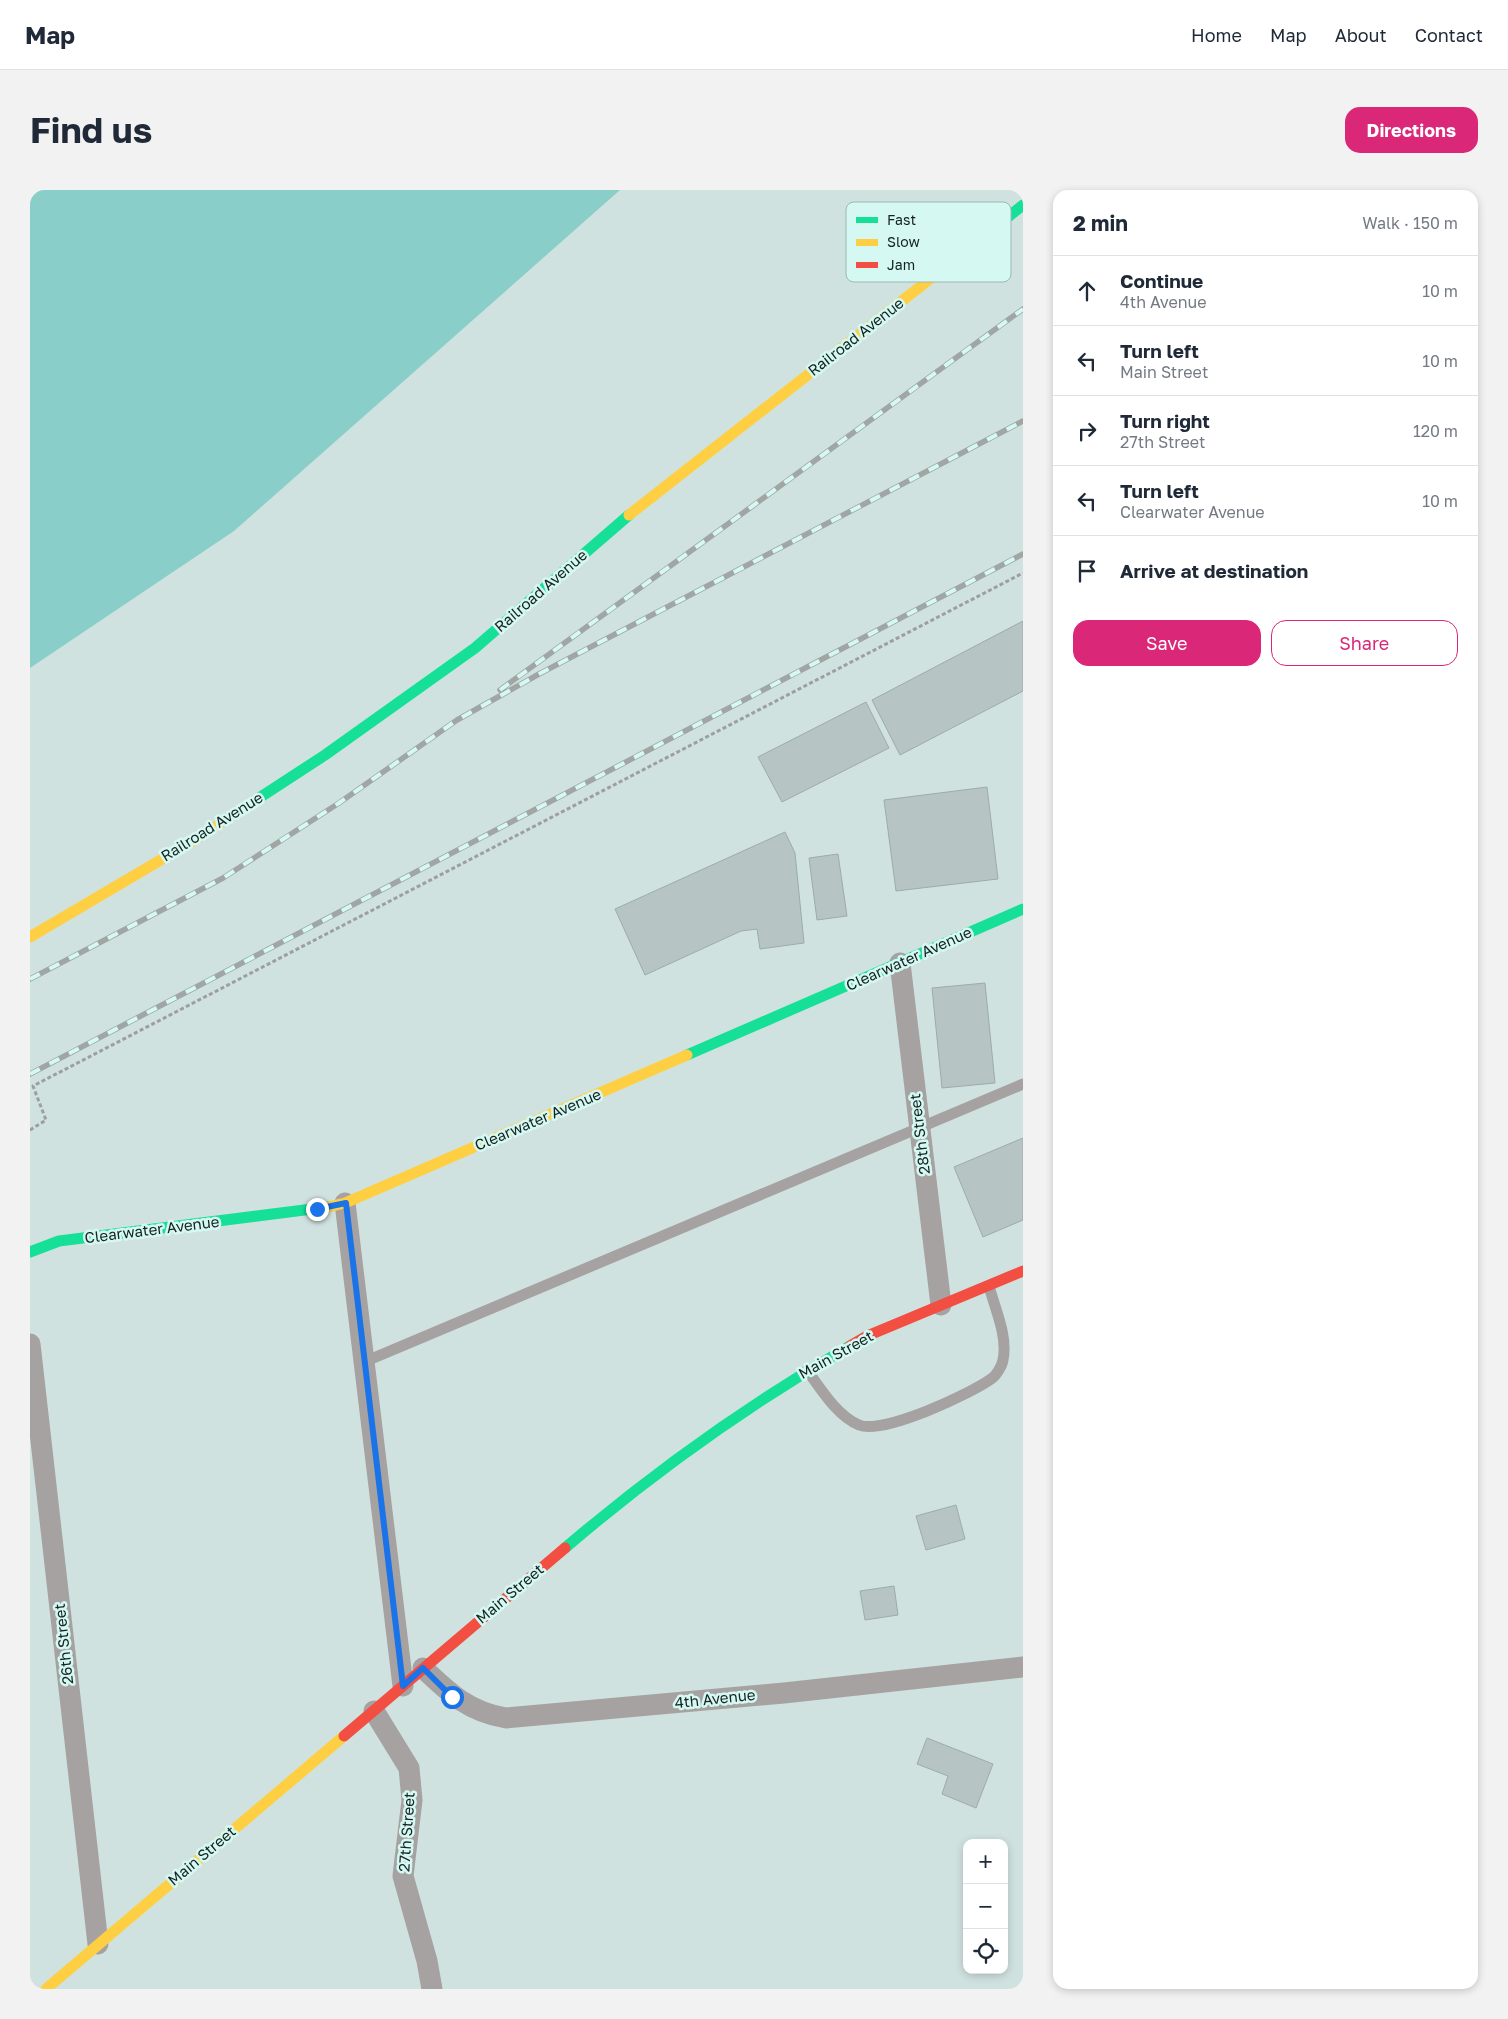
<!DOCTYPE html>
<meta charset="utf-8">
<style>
body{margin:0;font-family:"Golos Text",sans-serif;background:#f2f2f3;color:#1f2937}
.controls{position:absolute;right:15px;bottom:15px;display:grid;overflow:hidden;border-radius:10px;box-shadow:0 2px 8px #0003}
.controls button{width:45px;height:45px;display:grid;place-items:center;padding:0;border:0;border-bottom:1px solid #e0e1e3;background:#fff;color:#1f2937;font:25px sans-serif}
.stop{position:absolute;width:15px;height:15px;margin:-11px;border:4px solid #1a73e8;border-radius:50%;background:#fff}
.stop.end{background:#1a73e8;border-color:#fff;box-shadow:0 1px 5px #0008}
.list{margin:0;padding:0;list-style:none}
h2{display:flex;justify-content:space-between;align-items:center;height:65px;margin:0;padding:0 20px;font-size:21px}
h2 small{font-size:16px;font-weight:400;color:#747a83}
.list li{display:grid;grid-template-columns:32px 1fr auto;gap:15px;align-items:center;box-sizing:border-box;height:70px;padding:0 20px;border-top:1px solid #e0e1e3}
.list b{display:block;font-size:19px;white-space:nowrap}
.list p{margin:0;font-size:16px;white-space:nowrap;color:#747a83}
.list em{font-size:16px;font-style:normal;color:#747a83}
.actions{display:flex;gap:10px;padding:15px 20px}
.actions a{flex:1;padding:11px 0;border:1px solid #db2777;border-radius:15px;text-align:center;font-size:18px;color:#db2777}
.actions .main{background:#db2777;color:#fff}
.icon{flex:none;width:28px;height:28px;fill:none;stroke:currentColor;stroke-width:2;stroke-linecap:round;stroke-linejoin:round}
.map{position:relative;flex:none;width:993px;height:1799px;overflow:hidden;border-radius:15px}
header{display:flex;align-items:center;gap:30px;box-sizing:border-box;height:70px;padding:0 25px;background:#fff;border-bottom:1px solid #e0e1e3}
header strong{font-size:24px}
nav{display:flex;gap:28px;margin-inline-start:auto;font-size:18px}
.intro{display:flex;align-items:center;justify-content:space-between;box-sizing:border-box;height:120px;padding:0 30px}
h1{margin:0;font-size:35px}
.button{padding:12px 22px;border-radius:15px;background:#db2777;color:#fff;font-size:18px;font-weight:700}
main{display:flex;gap:30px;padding:0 30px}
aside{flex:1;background:#fff;border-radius:15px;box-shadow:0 2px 8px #0003}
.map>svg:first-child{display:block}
.water{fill:#89cec8}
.building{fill:#b6c4c3;stroke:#9dabaa}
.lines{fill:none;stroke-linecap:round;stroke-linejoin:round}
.path{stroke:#9d9f9e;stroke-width:3;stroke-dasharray:4 2.5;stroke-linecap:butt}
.lane{stroke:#a6a2a1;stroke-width:11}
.street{stroke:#a6a2a1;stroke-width:21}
.fast{stroke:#16e098;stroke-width:11}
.slow{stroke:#ffcf43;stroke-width:11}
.jam{stroke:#f24e42;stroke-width:11}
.rail-casing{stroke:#9fa6a4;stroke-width:5.5}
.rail{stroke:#d5f8f3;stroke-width:4;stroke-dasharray:11;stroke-linecap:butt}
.route{stroke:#1a73e8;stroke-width:6}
.labels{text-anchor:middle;stroke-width:5;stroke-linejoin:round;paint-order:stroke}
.street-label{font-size:15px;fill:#152220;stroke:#d5f8f3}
.key{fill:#d5f8f3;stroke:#9bb8b4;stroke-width:1}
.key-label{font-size:14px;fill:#152220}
</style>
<header>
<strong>Map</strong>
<nav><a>Home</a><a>Map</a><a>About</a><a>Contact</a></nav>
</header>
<div class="intro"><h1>Find us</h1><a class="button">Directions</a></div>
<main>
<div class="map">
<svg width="993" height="1799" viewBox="0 0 993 1799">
<rect width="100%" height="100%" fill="#d0e2e0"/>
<path class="water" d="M0,0H590L204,341L0,478Z"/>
<path class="building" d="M993,431V501L870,565L842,510Z
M836,512L859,558L752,612L728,567Z
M957,597L968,689L866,701L854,610Z
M755,642L765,663L774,753L730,759L727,739L711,741L615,785L585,719Z
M808,664L817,726L787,730L779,668Z
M955,793L965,893L912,898L902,798Z
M993,948V1030L953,1047L924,977Z
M926,1315L935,1349L896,1360L886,1326Z
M864,1396L868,1425L835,1430L830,1401Z
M897,1548L963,1574L946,1618L912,1604L918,1586L887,1574Z"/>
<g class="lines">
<path class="path" d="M0,940L16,930L3,896L993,383"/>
<path class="lane" d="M334,1172L993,894
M777,1180C791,1199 807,1226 829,1235C853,1245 940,1204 961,1189C966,1186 972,1176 973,1170C978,1146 965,1119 959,1096"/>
<path class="street" d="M870,773L911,1115
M315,1013L373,1496
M0,1154L68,1754
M393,1478C419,1503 439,1522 476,1528L754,1503L993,1477
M344,1521L379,1578L382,1610L373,1686L397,1771L402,1799"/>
<path class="fast" d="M919,74L993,15
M223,612L295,565L445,458L599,325
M657,865L993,719
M0,1062L29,1051L298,1017
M535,1358C624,1282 719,1214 820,1156"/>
<path class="slow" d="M599,325L919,74
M0,747L168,648L223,612
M298,1017L315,1013L657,865
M16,1799L314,1546"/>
<path class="jam" d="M820,1156L837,1146L993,1081
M314,1546L535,1358"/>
<defs>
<path id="rail" d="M470,500L993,119
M0,789L193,688L309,613L427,530L509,484L993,231
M0,884L993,364"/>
</defs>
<use href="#rail" class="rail-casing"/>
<use href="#rail" class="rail"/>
</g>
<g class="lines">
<path class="route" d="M287,1019L316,1013L373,1496L393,1478L422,1507"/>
</g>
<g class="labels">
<g class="street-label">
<text transform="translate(826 147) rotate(-38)" y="5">Railroad Avenue</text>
<text transform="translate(511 401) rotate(-41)" y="5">Railroad Avenue</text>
<text transform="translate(182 637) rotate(-32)" y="5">Railroad Avenue</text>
<text transform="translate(879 769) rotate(-24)" y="5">Clearwater Avenue</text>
<text transform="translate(508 930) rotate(-23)" y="5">Clearwater Avenue</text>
<text transform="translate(890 944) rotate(-97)" y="5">28th Street</text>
<text transform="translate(122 1040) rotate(-7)" y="5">Clearwater Avenue</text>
<text transform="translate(806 1165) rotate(-29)" y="5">Main Street</text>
<text transform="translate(480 1404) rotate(-40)" y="5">Main Street</text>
<text transform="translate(34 1454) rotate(-96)" y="5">26th Street</text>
<text transform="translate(685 1509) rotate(-6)" y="5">4th Avenue</text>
<text transform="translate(377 1642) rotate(-86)" y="5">27th Street</text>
<text transform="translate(172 1666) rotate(-40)" y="5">Main Street</text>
</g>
</g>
<rect x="816" y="12" width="165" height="80" rx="8" class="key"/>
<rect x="826" y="27" width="22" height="6" fill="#16e098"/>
<rect x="826" y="49" width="22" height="7" fill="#ffcf43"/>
<rect x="826" y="72" width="22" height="6" fill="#f24e42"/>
<g class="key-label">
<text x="857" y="35">Fast</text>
<text x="857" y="57">Slow</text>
<text x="857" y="80">Jam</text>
</g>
</svg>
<div class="controls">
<button>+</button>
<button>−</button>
<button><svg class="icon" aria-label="locate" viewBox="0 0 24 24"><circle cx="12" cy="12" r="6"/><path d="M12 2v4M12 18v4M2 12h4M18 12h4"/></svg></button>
</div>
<div class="stop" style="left:422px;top:1507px"></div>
<div class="stop end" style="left:287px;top:1019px"></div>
</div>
<aside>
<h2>2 min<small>Walk · 150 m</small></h2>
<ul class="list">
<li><svg class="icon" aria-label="ahead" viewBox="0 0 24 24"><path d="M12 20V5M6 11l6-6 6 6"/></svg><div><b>Continue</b><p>4th Avenue</p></div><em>10 m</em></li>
<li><svg class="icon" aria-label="left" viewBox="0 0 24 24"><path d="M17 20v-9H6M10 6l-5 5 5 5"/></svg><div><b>Turn left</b><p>Main Street</p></div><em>10 m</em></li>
<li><svg class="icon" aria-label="right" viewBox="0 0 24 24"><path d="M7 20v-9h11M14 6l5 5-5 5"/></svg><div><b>Turn right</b><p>27th Street</p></div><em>120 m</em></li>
<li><svg class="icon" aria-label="left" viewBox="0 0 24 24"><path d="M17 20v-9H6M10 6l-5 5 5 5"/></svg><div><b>Turn left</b><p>Clearwater Avenue</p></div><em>10 m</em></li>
<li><svg class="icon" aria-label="arrive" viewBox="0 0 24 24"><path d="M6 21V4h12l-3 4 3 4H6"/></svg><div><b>Arrive at destination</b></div></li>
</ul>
<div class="actions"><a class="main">Save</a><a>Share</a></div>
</aside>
</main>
